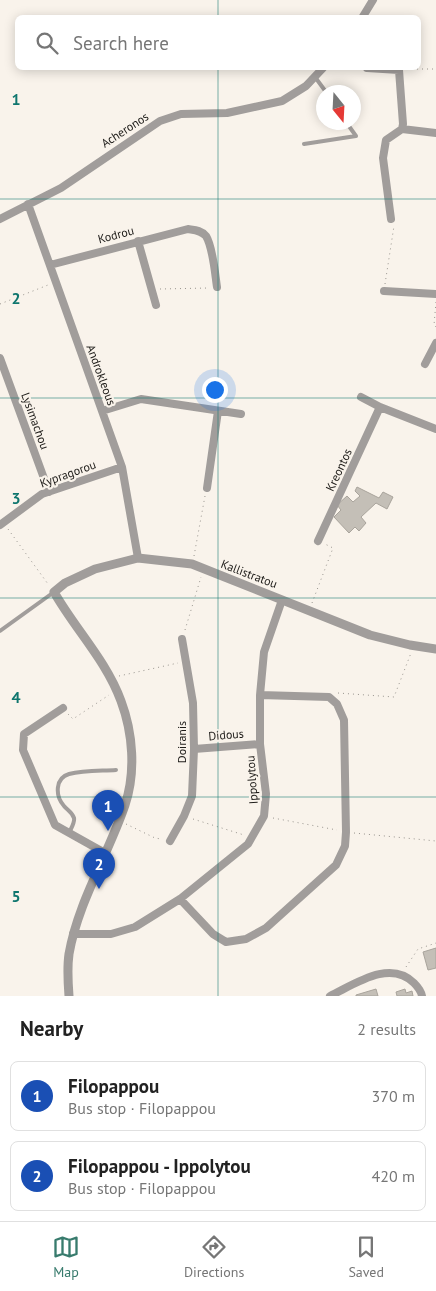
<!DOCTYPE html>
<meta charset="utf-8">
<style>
body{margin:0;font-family:"PT Sans",sans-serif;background:#f6f6f6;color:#222}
.compass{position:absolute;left:316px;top:85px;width:45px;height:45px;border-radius:50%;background:#fff;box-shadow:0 2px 12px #0003;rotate:162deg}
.you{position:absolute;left:214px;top:389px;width:18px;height:18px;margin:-12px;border:4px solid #fff;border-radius:50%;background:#1a73e8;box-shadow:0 0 0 8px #1a73e833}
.badge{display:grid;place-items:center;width:32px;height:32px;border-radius:50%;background:#387b6d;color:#fff;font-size:16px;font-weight:700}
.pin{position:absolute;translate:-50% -41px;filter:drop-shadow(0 1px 2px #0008)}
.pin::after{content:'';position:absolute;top:26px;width:18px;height:15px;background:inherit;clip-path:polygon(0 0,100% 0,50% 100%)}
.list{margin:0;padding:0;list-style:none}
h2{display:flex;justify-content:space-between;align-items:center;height:65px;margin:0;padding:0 20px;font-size:21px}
h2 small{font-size:16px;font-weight:400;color:#767676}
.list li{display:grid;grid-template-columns:32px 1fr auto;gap:15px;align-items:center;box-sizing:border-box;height:70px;margin:0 10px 10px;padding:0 10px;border:1px solid #e0e0e0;border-radius:8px}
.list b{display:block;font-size:19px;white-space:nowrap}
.list p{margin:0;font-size:16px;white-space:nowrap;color:#767676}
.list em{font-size:16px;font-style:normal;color:#767676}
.icon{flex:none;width:28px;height:28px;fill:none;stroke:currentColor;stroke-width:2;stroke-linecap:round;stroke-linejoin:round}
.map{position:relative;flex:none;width:436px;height:996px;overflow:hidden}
.search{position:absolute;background:#fff;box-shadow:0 2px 12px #0003;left:15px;right:15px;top:15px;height:55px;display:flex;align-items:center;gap:12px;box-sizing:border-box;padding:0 18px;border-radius:8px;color:#767676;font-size:19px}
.sheet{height:225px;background:#fff}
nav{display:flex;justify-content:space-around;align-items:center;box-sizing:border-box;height:70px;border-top:1px solid #e0e0e0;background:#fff;font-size:14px;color:#767676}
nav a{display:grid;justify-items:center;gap:2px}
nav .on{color:#387b6d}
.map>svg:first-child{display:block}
.building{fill:#c4bfb7;stroke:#a9a49c}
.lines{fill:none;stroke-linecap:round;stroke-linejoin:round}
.path{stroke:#98948e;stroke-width:1;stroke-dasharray:1 4;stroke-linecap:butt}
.service{stroke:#a19d9b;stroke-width:4}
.minor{stroke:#a19d9b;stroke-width:8}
.tertiary{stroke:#a19d9b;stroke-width:9}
.grid{fill:none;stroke:#0f766e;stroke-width:1;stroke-opacity:0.55}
.labels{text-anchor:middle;stroke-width:4.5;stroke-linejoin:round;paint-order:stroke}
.street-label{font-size:12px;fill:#1d1b18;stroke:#f9f3eb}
.grid-label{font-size:16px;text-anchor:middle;font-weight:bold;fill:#0f766e;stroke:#f9f3eb;stroke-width:4.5;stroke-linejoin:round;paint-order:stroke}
</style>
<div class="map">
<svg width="436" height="996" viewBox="0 0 436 996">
<rect width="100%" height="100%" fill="#f9f3eb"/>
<path class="building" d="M357,487L379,498L383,492L393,497L387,509L376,503L361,517L366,523L359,531L355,527L349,533L334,517L341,510L337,505L347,496L353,502L360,496L355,491Z
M436,948V968L428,970L423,952Z
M376,989L378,996H356V995Z
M405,989L406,993L412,991L413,996H397L396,992Z"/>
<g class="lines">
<path class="path" d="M407,69H436
M385,284L394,226
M160,289L209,288
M436,302L434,325L436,327
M0,304L48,285
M8,529L48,584
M194,556L205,496
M312,603L333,548L325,544
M185,630L201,577
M119,676L178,663
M338,693L394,697L411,653
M68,714L73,719L109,695
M273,818L337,830
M193,819L244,835
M126,824L155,838L161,839
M354,833L436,841
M406,967L418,949L436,943"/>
<path class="service" d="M315,77L326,92
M304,144L356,136L346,122
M0,631L54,592
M69,833C71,828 75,823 74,818C72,812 67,810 64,806C55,796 55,778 69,774C84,770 101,771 116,770"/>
<path class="minor" d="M362,18L373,0
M367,68L399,70L403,124L402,129L386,140L383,158L391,219
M402,129L436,133
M28,204L122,467L138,558
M0,219L61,188L160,121L181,114L227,113L282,101L306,86L323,68
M138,241L156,305
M50,265L188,229C194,230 201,230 206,236C213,247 215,274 217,287
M384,291L436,294
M0,358L49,492
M425,364L436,343
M361,397L380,407L436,429
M102,411L141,399L241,414
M207,488L218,411
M0,525L42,494L122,467
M318,541L380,407
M63,708L24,734L23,750L55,825L105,853
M194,749L260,744
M170,841L184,816L192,796L194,749L193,703L182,639
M180,899L213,934L226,942L246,939L266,928L336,865L345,846L346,832L344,720L337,704L329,697L260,695
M73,934H111L135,927L180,899L248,844L264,816L266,794L260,744V695L264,652L282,600
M330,996C355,984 390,959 414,983C418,987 421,991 422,996"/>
<path class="tertiary" d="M69,996C68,983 67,968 69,954C78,902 108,855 125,805C136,772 133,733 121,701C106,660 75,629 54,592L65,583L95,569L138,558L192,564L370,635L410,645L436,649"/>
</g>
<path class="grid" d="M218,0V18M218,68V996M0,199H436M0,398H436M0,598H436M0,797H436"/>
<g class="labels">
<g class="street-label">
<text transform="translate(125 130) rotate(-33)" y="4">Acheronos</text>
<text transform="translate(116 235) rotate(-15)" y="4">Kodrou</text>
<text transform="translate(101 375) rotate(70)" y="4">Androkleous</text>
<text transform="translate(35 421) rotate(70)" y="4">Lysimachou</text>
<text transform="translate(339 470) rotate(-65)" y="4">Kreontos</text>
<text transform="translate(68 474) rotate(-20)" y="4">Kypragorou</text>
<text transform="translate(249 574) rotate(21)" y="4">Kallistratou</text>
<text transform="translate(226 735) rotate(-5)" y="4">Didous</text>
<text transform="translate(182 742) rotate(-90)" y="4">Doiranis</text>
<text transform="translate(252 780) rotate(-94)" y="4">Ippolytou</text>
</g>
</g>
<g class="grid-label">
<text x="16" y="105">1</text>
<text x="16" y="304">2</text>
<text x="16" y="504">3</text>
<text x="16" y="703">4</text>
<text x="16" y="902">5</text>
</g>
</svg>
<svg class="compass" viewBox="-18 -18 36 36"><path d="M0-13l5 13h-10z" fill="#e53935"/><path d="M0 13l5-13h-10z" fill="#767676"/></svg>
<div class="you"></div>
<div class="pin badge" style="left:108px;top:831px;background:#1a4fb4">1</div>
<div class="pin badge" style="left:99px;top:889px;background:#1a4fb4">2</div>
<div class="search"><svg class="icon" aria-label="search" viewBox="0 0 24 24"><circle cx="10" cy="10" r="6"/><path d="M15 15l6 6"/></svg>Search here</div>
</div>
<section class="sheet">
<h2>Nearby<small>2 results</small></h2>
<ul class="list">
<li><span class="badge" style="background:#1a4fb4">1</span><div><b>Filopappou</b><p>Bus stop · Filopappou</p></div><em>370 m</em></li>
<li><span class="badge" style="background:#1a4fb4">2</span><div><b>Filopappou - Ippolytou</b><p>Bus stop · Filopappou</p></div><em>420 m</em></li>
</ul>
</section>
<nav>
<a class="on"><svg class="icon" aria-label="map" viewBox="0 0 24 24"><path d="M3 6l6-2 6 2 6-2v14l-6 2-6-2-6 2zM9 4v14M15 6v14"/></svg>Map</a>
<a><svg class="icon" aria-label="directions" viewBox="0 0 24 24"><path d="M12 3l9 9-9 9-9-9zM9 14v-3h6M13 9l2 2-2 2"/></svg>Directions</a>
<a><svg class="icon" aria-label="saved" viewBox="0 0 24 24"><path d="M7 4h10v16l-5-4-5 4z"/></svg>Saved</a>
</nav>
